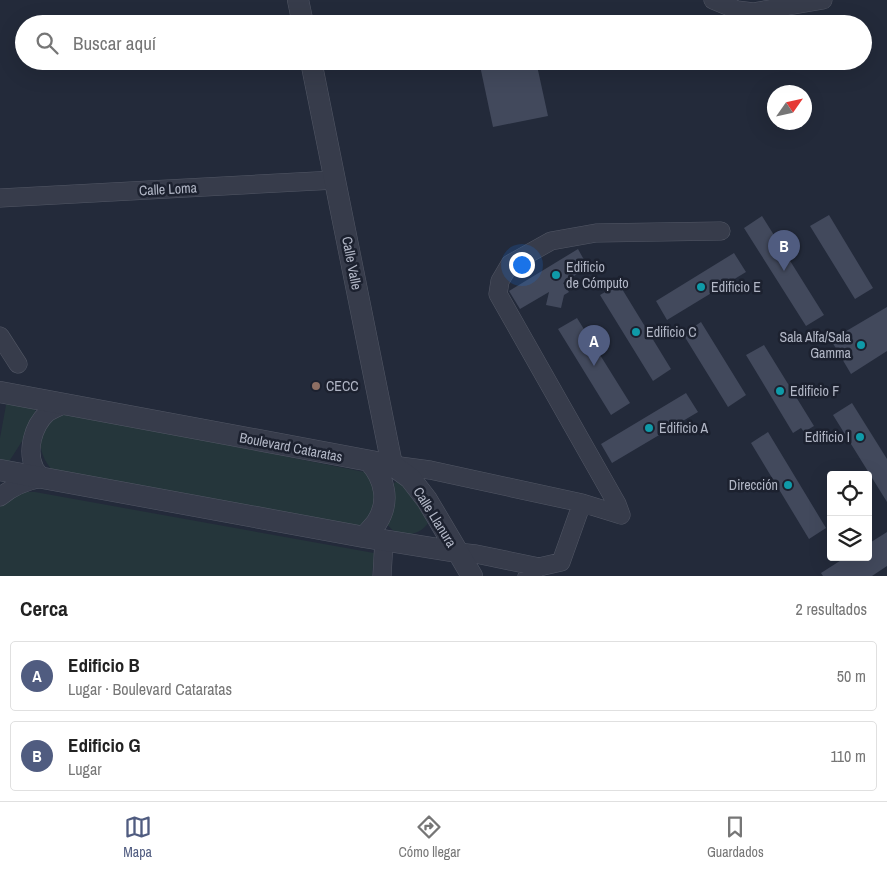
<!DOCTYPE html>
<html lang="es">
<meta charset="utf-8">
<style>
body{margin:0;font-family:"Archivo Narrow",sans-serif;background:#f6f6f6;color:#222}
.controls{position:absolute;right:15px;bottom:15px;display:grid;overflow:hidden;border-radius:5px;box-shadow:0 5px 20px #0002}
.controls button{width:45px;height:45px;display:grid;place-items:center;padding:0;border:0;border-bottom:1px solid #e0e0e0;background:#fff;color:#222;font:25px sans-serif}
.compass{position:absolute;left:767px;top:85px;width:45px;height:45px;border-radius:50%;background:#fff;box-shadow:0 5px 20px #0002;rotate:56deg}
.you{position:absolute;left:521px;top:264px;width:18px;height:18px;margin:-12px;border:4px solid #fff;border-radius:50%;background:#1a73e8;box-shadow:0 0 0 8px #1a73e833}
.badge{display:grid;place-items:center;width:32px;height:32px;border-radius:50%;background:#505c80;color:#fff;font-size:16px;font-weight:700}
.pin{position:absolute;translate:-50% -41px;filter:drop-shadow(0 1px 2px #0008)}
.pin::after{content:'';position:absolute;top:26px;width:18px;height:15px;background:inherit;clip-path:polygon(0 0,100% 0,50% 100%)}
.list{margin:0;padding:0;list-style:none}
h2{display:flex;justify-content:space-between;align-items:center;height:65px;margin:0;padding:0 20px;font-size:21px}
h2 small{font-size:16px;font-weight:400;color:#767676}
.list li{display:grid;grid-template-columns:32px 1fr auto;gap:15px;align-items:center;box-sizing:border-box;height:70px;margin:0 10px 10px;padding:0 10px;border:1px solid #e0e0e0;border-radius:5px}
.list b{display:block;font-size:19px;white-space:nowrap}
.list p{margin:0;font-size:16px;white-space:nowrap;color:#767676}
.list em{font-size:16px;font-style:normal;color:#767676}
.icon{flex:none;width:28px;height:28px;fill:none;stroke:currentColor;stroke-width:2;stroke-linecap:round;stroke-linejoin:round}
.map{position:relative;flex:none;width:887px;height:576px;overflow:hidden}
.search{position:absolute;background:#fff;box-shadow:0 5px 20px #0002;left:15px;right:15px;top:15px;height:55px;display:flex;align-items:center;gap:12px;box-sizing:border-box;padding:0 18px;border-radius:28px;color:#767676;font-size:19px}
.sheet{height:225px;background:#fff}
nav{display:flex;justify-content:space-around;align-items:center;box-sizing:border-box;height:70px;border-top:1px solid #e0e0e0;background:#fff;font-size:14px;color:#767676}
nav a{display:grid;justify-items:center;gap:2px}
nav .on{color:#505c80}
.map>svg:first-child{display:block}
.green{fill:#25363b}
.building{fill:#42495c}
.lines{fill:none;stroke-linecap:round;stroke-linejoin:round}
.minor-casing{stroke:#525765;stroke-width:19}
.tertiary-casing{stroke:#525765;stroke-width:22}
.minor{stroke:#373c4b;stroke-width:18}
.tertiary{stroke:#373c4b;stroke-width:21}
.culture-dot{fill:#0f9aa8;stroke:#1c212f;stroke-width:2}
.education-dot{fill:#8d6e63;stroke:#1c212f;stroke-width:2}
.labels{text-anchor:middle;stroke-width:5;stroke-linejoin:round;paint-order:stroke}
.street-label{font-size:14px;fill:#b2b7c6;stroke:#1c212f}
.poi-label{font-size:14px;fill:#b2b7c6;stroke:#1c212f;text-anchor:start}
</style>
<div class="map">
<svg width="887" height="576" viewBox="0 0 887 576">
<rect width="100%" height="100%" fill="#232a3a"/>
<path class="green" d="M8,403L34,408L37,415L35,421L10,460L8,462L0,461V438L6,405Z
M69,413L374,474L378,493L368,529L52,470C32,447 39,421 69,413Z
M398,480L406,483L428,523C418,538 395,539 386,522L392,485Z
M27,492H35L374,553L372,576H0V507C7,499 16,494 27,492Z"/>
<path class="building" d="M527,17L528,24H499V23Z
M479,61H536L548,116L493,127Z
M829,215L873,288L855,299L810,226Z
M762,216L824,315L806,326L744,228Z
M578,249L588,267L563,283L569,292L564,295L561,308L546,305L549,292L520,309L509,291Z
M734,253L746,272L667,320L656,301Z
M619,284L671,369L653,381L600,295Z
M887,307V351L851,374L831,340Z
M577,318L630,403L611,415L558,329Z
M701,322L746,395L728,407L683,334Z
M764,345L814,426L804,432L801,428L793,433L746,355Z
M686,393L698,412L612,463L601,444Z
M852,403L887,459V502L833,415Z
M768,432L826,528L809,539L751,443Z
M887,532V566L872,576H823L821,573L846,557H868V544Z"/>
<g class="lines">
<defs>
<path id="minor" d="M713,0L737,10L753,12L823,0
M0,198L335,180
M0,336L18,364
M392,465L430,470L582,503L621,515
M0,497C13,486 26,481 42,478C40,475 37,472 35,469C26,451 33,426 47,413C53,409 59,407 65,404
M621,515L617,504L498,294L500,281L510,264L551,241L596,233L721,231
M457,552L476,554L539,567
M382,576L384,540
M527,576L539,567L561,562L582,503"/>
<path id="tertiary" d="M298,0L303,24
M311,61L392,465
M0,392L392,465L410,478L427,500L472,576
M0,470L364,537L457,552
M364,537C368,532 374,527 377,522C390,502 385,479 370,462"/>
</defs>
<use href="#minor" class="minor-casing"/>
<use href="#tertiary" class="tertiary-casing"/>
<use href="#minor" class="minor"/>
<use href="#tertiary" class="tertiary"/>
</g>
<g class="culture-dot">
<circle cx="556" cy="275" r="5"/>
<circle cx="701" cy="287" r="5"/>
<circle cx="636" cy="332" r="5"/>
<circle cx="861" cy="345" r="5"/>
<circle cx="780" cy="391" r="5"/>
<circle cx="649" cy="428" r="5"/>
<circle cx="860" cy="437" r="5"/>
<circle cx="788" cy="485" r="5"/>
</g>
<circle class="education-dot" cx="316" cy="386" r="5"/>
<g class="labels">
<g class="street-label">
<text transform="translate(168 189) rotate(-3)" y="5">Calle Loma</text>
<text transform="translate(352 263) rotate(79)" y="5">Calle Valle</text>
<text transform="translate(291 447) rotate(11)" y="5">Boulevard Cataratas</text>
<text transform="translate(435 517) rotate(58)" y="5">Calle Llanura</text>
</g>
<g class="poi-label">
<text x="566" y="272">Edificio<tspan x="566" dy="16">de Cómputo</tspan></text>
<text x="711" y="292">Edificio E</text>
<text x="646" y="337">Edificio C</text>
<text x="851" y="342" text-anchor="end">Sala Alfa/Sala<tspan x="851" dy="16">Gamma</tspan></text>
<text x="326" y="391">CECC</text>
<text x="790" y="396">Edificio F</text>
<text x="659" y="433">Edificio A</text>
<text x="850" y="442" text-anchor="end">Edificio I</text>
<text x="778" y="490" text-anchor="end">Dirección</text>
</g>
</g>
</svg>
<div class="controls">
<button><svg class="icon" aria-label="locate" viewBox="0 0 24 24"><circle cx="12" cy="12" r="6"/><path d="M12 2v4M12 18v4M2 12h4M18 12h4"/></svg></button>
<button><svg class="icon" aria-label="layers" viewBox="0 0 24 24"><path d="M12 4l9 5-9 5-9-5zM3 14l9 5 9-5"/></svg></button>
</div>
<svg class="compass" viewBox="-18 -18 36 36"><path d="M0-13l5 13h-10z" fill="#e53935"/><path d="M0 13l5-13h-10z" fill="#767676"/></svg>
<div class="you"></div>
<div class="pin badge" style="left:594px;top:366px">A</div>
<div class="pin badge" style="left:784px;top:271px">B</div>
<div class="search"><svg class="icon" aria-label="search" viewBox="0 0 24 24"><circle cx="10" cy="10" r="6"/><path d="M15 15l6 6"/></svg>Buscar aquí</div>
</div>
<section class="sheet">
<h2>Cerca<small>2 resultados</small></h2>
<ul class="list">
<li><span class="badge">A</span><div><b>Edificio B</b><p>Lugar · Boulevard Cataratas</p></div><em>50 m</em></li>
<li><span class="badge">B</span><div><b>Edificio G</b><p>Lugar</p></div><em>110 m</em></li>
</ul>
</section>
<nav>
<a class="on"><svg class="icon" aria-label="map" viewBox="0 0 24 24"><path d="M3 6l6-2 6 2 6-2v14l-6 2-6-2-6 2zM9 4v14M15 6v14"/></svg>Mapa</a>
<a><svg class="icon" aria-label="directions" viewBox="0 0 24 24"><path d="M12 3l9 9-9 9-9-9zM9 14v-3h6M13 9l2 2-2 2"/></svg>Cómo llegar</a>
<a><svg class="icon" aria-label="saved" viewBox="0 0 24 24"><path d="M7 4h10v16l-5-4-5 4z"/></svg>Guardados</a>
</nav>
